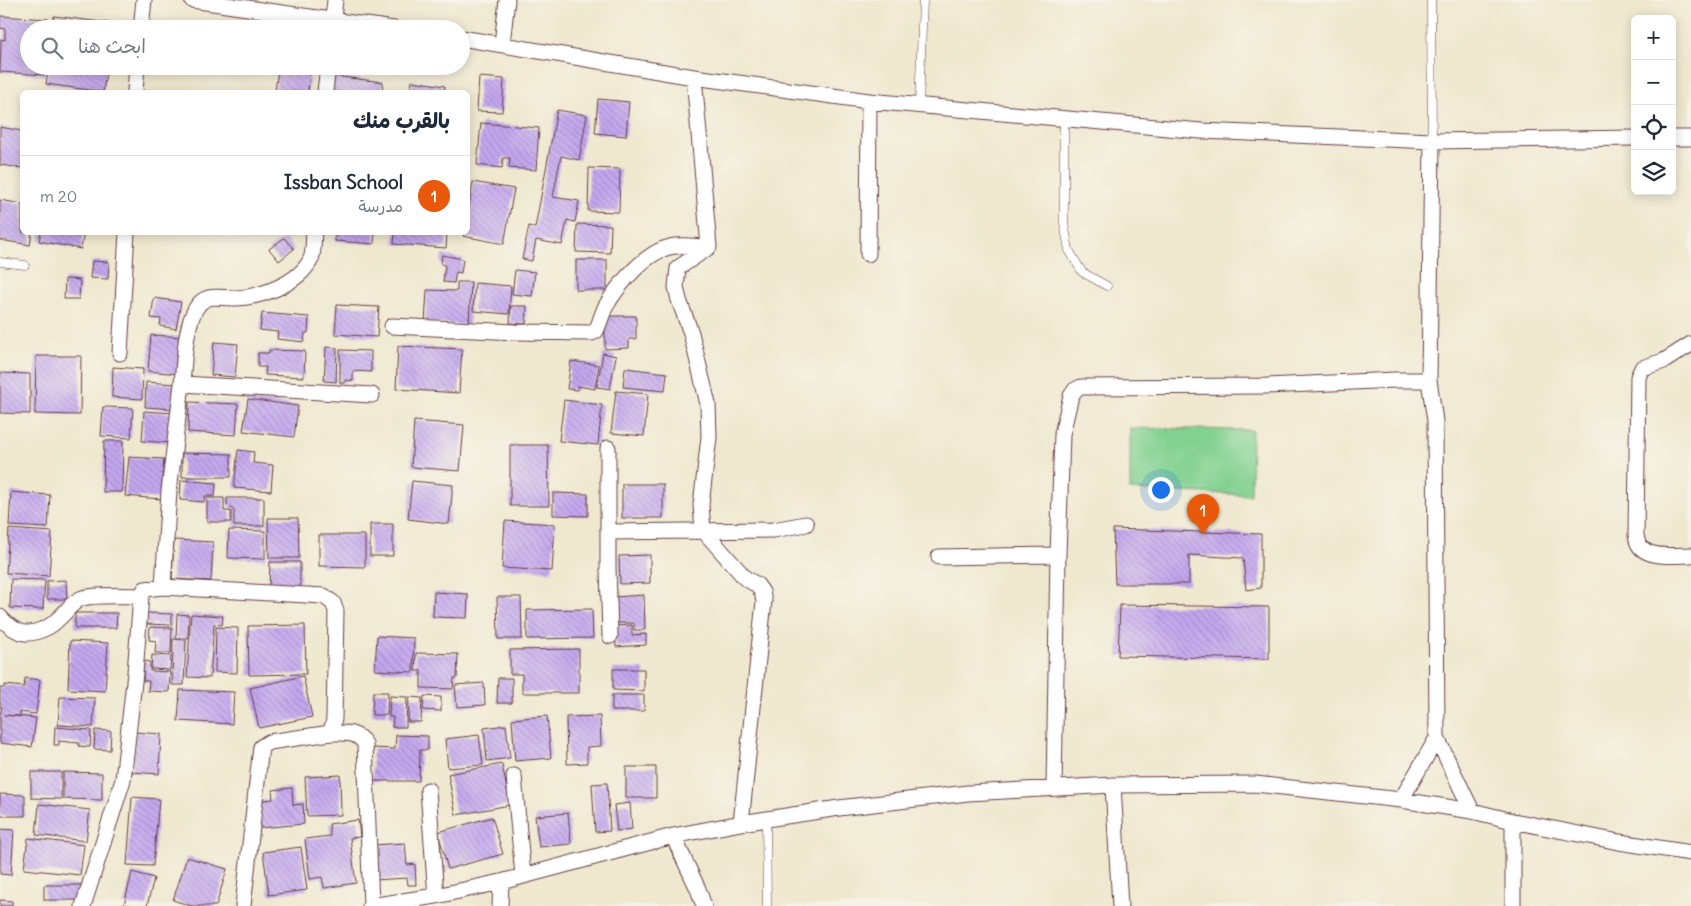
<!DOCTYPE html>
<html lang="ar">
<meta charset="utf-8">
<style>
body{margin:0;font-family:Delius,"Playpen Sans Arabic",sans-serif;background:#f6f6f7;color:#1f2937;direction:rtl}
.controls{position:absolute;right:15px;top:15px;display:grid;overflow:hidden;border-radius:8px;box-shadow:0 2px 12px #0003}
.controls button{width:45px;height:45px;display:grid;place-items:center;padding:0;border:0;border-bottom:1px solid #e0e1e3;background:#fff;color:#1f2937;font:25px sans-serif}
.you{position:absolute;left:1160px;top:489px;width:18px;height:18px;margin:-12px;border:4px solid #fff;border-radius:50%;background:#1a73e8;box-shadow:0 0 0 8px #1a73e833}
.badge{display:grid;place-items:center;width:32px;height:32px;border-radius:50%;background:#ea580c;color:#fff;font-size:16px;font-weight:700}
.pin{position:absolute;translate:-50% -41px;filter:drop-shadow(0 1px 2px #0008)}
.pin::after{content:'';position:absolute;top:26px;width:18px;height:15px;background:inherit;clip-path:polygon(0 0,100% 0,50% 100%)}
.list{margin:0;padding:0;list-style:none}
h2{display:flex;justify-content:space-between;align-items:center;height:65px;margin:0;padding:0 20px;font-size:21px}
h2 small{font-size:16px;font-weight:400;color:#747a83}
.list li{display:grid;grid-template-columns:32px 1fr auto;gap:15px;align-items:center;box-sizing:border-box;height:80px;padding:0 20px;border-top:1px solid #e0e1e3}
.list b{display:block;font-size:19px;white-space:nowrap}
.list p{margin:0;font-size:16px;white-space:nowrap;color:#747a83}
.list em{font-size:16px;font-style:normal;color:#747a83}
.icon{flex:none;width:28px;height:28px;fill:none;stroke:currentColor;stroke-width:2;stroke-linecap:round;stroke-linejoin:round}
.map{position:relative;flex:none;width:1691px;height:906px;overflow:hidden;direction:ltr}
.search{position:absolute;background:#fff;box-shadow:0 2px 12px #0003;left:20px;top:20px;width:450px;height:55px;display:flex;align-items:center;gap:12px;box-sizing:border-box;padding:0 18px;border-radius:28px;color:#747a83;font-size:19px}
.panel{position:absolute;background:#fff;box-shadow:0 2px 12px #0003;left:20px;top:90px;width:450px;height:145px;border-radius:8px;direction:rtl}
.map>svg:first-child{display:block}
.pitch{fill:#82d191;stroke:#66785e}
.building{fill:url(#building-back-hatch)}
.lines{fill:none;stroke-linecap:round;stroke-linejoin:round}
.service-casing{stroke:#633d44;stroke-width:9}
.minor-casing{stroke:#633d44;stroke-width:17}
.service{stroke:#fff;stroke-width:8}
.minor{stroke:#fff;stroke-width:15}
</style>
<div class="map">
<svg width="1691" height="906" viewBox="0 0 1691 906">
<defs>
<pattern id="building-back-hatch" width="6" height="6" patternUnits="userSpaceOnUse" patternTransform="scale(1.25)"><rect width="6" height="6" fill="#c4a8f0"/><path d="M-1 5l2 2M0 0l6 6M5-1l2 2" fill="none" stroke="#a188c3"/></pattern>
</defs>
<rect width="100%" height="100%" fill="#f7f3e8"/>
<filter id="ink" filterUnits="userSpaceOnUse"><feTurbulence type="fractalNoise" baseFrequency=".02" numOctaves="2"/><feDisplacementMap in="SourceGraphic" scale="10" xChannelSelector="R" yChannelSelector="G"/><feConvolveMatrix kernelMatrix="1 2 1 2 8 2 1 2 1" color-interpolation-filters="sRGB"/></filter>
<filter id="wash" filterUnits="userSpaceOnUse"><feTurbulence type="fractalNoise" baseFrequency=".0096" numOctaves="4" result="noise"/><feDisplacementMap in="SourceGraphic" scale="20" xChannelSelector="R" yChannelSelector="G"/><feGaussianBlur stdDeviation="1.12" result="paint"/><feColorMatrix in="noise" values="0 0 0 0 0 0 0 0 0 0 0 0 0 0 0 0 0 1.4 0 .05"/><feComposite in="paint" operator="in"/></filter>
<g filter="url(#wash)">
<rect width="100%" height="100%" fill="#efe8cf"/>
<path class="pitch" d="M1130,428L1252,430L1251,495L1130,490Z"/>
<g id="blocks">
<path class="building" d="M0,16L48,19V29H29V66H45V75L0,72L1,39L5,40V29L0,28Z
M54,16L117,24L116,29H52Z
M49,66H107L103,92L46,84Z
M278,69L310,72L308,92H275Z
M333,76L383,82L382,92H331Z
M479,77L504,79L502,112L477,111Z
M412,81L445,86L444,92H410Z
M598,99L629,102L626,136L595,133Z
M557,110L587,115L579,160L561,156L553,197L579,201L575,222L567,220L562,245L536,240L532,261L522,259L529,226L535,228Z
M481,123L539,128L536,170L509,168L510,158H503L502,168L477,165Z
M0,127L22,131V168L0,165Z
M589,168L620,169L619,212L588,211Z
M473,182L514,189L504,244L463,236L464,232H468V212Z
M0,200L22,204V232H32L30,245L0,240Z
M577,224L611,225L610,253L576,252Z
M41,232H84L81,249L39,241Z
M336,232H375L374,244L335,241Z
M395,232H447L446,248L394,244Z
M284,238L294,249L279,261L269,249Z
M442,255L463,259L461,273L456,272L454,283L443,282L445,265L441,264Z
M576,260H607V290H576Z
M92,261L109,262L108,279L90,278Z
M515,270L535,272L532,296L512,294Z
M65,279L80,280L79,299H64Z
M457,282H471L469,325L425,323L427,290L457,291Z
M475,283L511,286L509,314L473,311Z
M154,298L181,302L176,329L160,326L161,319L151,318Z
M337,305L379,307L377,337L335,334Z
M511,306H527L526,324L510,323Z
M262,313L309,317L308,333H305L304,342L277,339L278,332L260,330Z
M605,316H636V339H629V348L605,349Z
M151,335L182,337L179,374L148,371Z
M214,342L238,344L235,377L211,375Z
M398,346L462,349L459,393L396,389Z
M326,347L337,348L336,382L324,381Z
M269,350L305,351L304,377L265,375L266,367H258V353H269Z
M340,350L371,351V372L353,371V381L345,380V383H340Z
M603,353L616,356L610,389L597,387Z
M36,356H81L80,415L35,414Z
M571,361L599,365L595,389L578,386L577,390L567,389Z
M113,367L143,369L142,399L112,397Z
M625,368L667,373L665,391L623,387Z
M0,373L30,374V414L0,413Z
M146,382L176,384L174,409L145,407Z
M616,391L648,394L644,436L611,433Z
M248,399L298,406L294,437L243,431Z
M564,400L602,405L598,445L559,441Z
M189,402L238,404L236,435L188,432Z
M103,407L133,408L131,438L101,436Z
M144,411L174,413L172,443L142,441Z
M414,421L464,425L460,471L411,467Z
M104,441H123L122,492H103Z
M510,445H548L549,506H510Z
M238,450L254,452L253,463L273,465L271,491L234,488Z
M182,453L231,454V477H182Z
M129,457L164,459L161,499L125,496Z
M181,480L216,483L215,496H205L204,502L180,500Z
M412,481L453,485L449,524L408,519Z
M622,484H663V518H622Z
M11,492L50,495L48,528L9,526Z
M553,493L588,494V516L553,515Z
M207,498H224V511H231V522H207Z
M227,498H264V526H234V511L227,504Z
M268,518H298L299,558H269Z
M505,521L555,524L552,571L502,568Z
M370,524H393V556H370Z
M9,529L52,532L49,576L6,573Z
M1113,529L1261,534V588L1246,590L1243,558L1189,555V584H1115Z
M229,530L265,531V559L228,558Z
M319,535H365V567L319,566Z
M174,540L213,542L211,581L172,579Z
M650,555V583L620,584L619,556Z
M270,562H300V589L269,588Z
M11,579L45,580L43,609L10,608Z
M66,580L67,599H47V581Z
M434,592L468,594L467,618L433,617Z
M644,595L645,630H634V623H615L614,597Z
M497,597H521L522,639H498Z
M1120,605L1269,607V659L1118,656Z
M592,609L593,638L527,639V610Z
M75,613H117L116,628H75Z
M147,613L172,614V625L146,624Z
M177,614L189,615L188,638H176Z
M191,614L223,616L222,625L214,624L210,678L187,677Z
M305,625L306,674L249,675L248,626Z
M632,625V635L646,634V645L616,647L615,626Z
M150,627L172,628L171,653H155L156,641L149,640Z
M216,627L238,628L237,673L215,672Z
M377,636L414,638L413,672L375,670Z
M173,639L186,640L184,685H172Z
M70,641L108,643L105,691L68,689Z
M579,649V693H522V674H510V650Z
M416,653L458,654L457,678H454L453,689L421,688V671H415Z
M152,655L171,656L170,670L151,669Z
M144,661L150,662V671L170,672L169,692L148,691L149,681H143Z
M613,669H644V691L613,690Z
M303,676L312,717L259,728L250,688Z
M25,678L40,680L36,714L20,712V716L4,715L36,718L32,747L0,743V714L2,707H0V688H4L5,685L24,687Z
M498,678H512V703H497Z
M484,683L485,705L457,707L455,685Z
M180,690L234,692L232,724L178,721Z
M373,692H388L387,715H372Z
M612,695H644V711H612Z
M390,696L407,697L406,727H392L393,717H389Z
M424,696L441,697V711L423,710Z
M60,697L95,698L93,727L58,725Z
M409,697L422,698L421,722H408Z
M547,716L551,758L515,761L512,719Z
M600,716L601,746L587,747V763L567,764L566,717Z
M506,725L510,758L487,761L484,728Z
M55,727L91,730L90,747L79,746V743L59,741V745H54Z
M95,730L111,731L110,750L94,749Z
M134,732L161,734L159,774L132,772Z
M396,735L428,736V750H420L419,781H372L373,748L395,749Z
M479,735L483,765L448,768L445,739Z
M502,764L510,805L456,815L448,774Z
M626,767H656V798H626Z
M31,772H61V799L31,798Z
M63,772L102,773V800L63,799Z
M340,775L341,815L307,816L305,777Z
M607,783L610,831L595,832L592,784Z
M292,788L293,805L303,804L304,824L259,828L257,801L273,799L272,790Z
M0,794L25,795V816H0Z
M132,797L159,799L153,866L127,865Z
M630,803L632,829L617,831L614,805Z
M39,804L90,810L86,841L36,835Z
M568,813L571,844L539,847L535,816Z
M492,817L503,854L448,869L438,832Z
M358,820L360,837L350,838L356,883L324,888L322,877L310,879L305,839L330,836L329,824Z
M0,829L14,830L11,875L0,874Z
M28,838L84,845L80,875L24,869Z
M405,843L407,865L415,864L416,885H408L407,878L374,880L372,845Z
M301,847L307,890L269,895L263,852Z
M187,857L227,869L216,906H191L173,900Z
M132,872L154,878L147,906L124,905Z
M44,885H87V900H44Z
M0,900L12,901V906H0Z"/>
</g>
</g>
<g filter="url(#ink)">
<use href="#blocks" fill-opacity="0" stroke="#633d44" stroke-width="1"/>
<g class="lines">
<defs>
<path id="service" d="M1431,0L1432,141
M919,107L923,0
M1064,119V223L1069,250L1082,272L1107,286
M0,262L25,265
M766,819L767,906"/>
<path id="minor" d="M192,0L394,29
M141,29L144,0
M332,29L335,0
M461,38L694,77L869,101L1201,131L1432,141L1635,138
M502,44L507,0
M694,77L709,247L678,268L676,287L679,300L691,333L708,404L709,437L701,505L703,530L745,578L757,585L762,592L764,601L741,823
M135,92L137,66
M325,92L328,66
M1672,138H1691
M1432,141L1429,380L1435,421L1437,738L1472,811
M868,254L869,101
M392,326L516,332L592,333L596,331C600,323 602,313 606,306C618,285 646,252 670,247C682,244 697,247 709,247
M1691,344L1664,361L1642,368L1638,377L1636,535C1638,561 1672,555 1691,555
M120,353L127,232
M182,384C184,364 185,318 200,303C209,294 221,298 233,298C259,298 299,284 311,259C314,251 313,241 314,232
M608,448V567L610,636
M608,532L773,530L806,524
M939,557L1058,555
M163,587L169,491L182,384L372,395
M0,617C5,623 16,632 25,633C35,634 51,627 57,620C65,614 70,604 80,599C90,594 128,596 141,596
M331,733C345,733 357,731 365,744L371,906
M514,776L523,876
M1113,785L1120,906
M1054,788L1058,555L1062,434L1071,396L1075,390L1081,387L1267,386L1395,380H1429
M428,790L436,896
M1401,800L1437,738
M1513,821V906
M673,836L698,889L704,906
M83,906L123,780L135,673L141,596L145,589L163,587L324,596L333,603L336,611L334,719L331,733L269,742L261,747L243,906
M370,906L436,896L501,882L673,836L741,823L839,808L968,793L1113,785L1255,784L1401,800L1472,811L1513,821L1619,842L1691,853
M500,906L501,882"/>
</defs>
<use href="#service" class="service-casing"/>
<use href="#minor" class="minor-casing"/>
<use href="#service" class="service"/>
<use href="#minor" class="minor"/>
</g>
</g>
</svg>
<div class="controls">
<button>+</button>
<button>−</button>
<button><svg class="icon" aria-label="locate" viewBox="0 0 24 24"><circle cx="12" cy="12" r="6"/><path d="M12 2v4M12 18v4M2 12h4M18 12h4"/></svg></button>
<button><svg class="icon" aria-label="layers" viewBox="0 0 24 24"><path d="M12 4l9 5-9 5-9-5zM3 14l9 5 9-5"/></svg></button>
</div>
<div class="you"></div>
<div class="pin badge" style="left:1203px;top:535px">1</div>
<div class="search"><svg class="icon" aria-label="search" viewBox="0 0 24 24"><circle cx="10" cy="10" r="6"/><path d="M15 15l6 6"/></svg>ابحث هنا</div>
<section class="panel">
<h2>بالقرب منك<small></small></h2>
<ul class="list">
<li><span class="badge">1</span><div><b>Issban School</b><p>مدرسة</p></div><em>20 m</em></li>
</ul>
</section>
</div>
